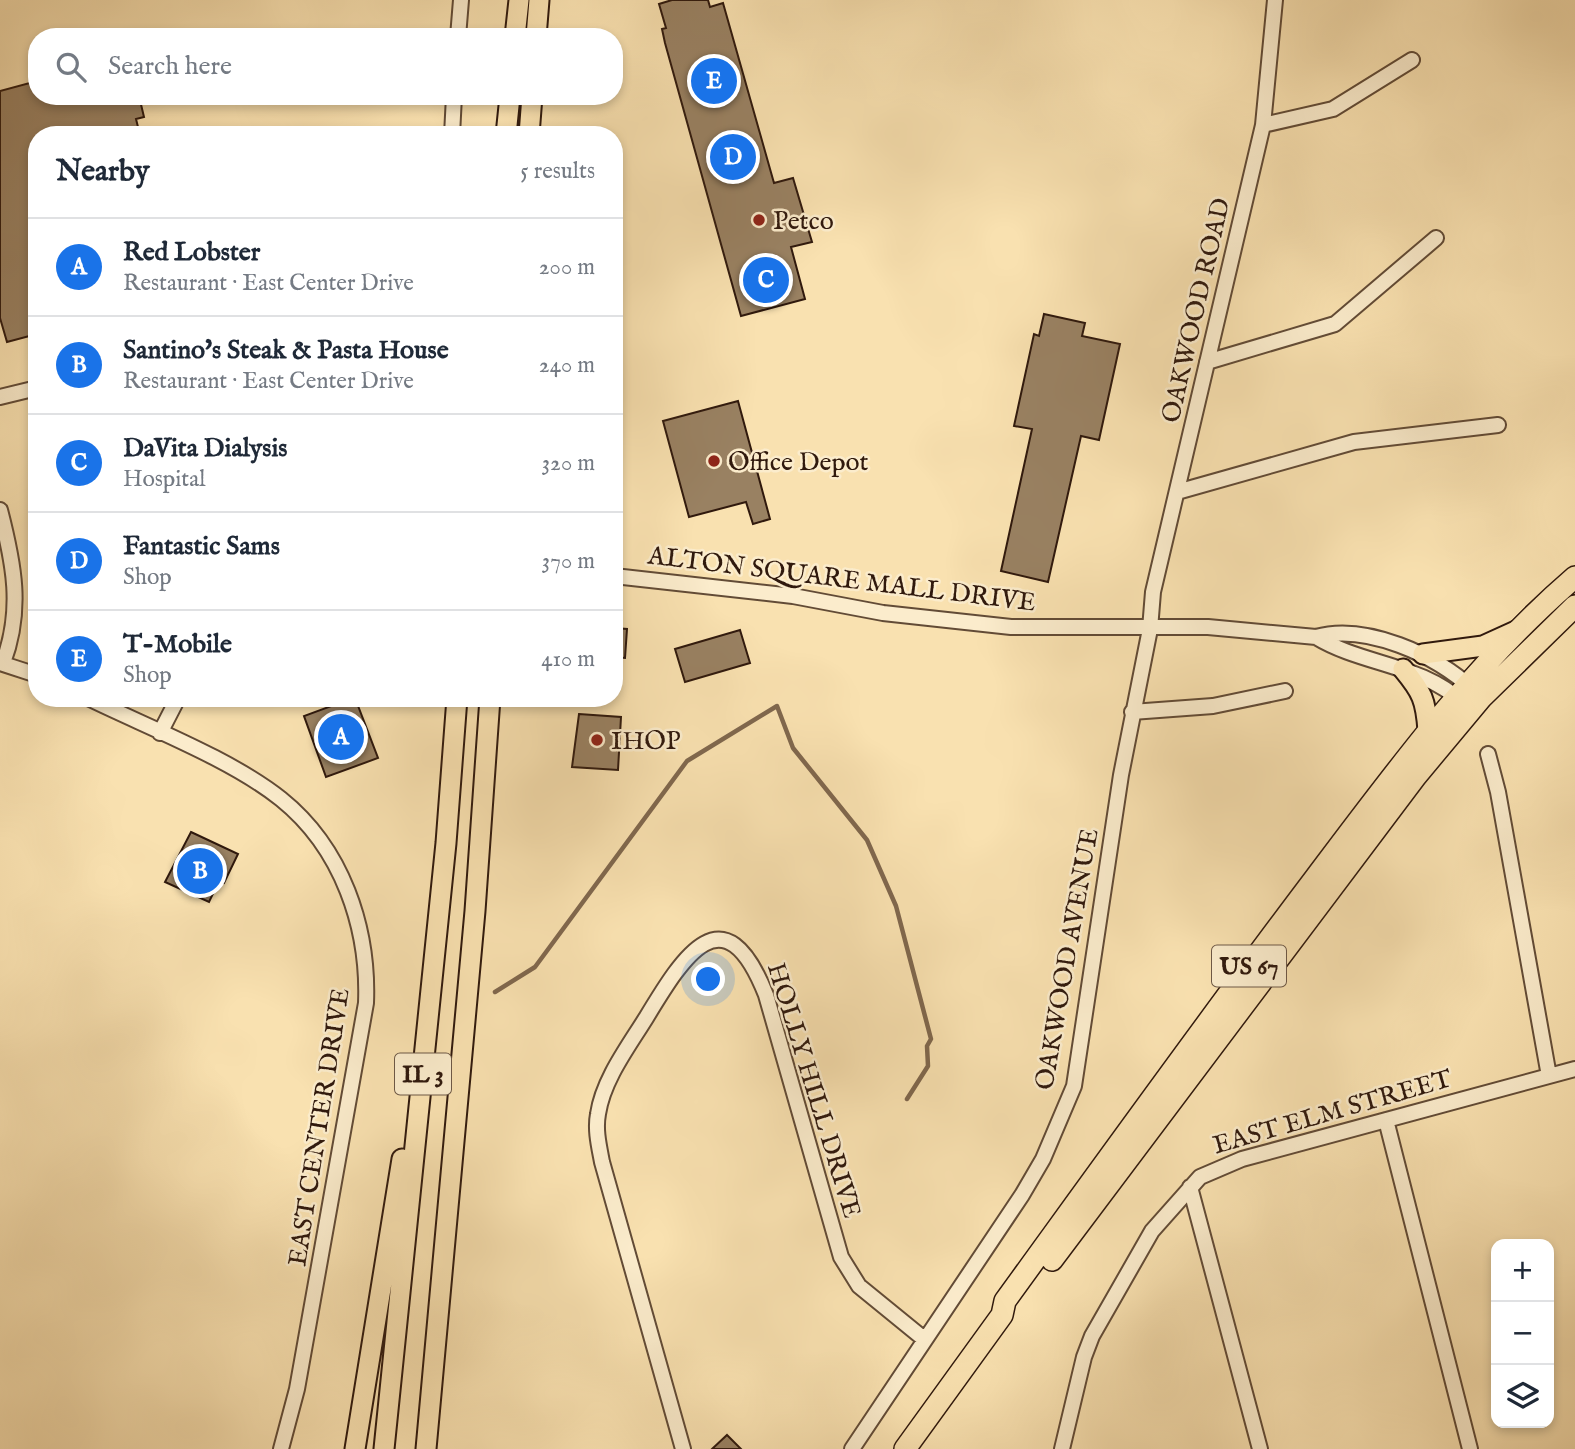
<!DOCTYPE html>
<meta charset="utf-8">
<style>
body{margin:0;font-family:"IM FELL English",serif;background:#f6f6f7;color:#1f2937}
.controls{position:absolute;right:21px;bottom:21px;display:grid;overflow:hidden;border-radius:14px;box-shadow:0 4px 10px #0003}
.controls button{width:63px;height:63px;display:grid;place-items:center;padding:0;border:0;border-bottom:2px solid #e0e1e3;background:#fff;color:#1f2937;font:35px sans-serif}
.you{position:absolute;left:709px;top:980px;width:24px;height:24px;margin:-18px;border:5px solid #fff;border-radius:50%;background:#1a73e8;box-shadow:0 0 0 10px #1a73e833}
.badge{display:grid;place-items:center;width:46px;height:46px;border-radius:50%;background:#1a73e8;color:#fff;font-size:23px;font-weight:700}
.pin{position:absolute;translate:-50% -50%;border:4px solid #fff;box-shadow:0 2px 7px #0006}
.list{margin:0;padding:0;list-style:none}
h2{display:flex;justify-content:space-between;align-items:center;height:91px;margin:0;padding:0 28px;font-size:30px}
h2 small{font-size:23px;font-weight:400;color:#747a83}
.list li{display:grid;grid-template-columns:46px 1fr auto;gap:21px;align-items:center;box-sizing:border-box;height:98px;padding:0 28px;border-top:2px solid #e0e1e3}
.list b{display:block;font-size:26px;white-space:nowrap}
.list p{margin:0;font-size:23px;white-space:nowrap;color:#747a83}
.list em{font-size:23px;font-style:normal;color:#747a83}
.icon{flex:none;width:38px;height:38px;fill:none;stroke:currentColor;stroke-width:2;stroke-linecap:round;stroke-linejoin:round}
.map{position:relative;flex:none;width:1575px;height:1449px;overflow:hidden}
.search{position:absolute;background:#fff;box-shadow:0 4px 10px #0003;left:28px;top:28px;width:595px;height:77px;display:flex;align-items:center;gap:18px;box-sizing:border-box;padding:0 24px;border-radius:28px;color:#747a83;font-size:26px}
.panel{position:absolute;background:#fff;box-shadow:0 4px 10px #0003;left:28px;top:126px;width:595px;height:581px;border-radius:28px}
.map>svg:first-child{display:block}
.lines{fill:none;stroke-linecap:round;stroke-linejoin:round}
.stream{stroke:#80684e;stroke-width:4.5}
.building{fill:#998162;stroke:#30190d;stroke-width:2}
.minor-casing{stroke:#624b36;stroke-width:18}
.major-casing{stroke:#30190d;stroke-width:23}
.highway-casing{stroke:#30190d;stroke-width:24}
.minor{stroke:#fbeccc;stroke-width:14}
.major{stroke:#f9e1b0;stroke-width:19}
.highway{stroke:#f9e1b0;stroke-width:21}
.poi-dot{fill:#8f2418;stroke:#fbeccc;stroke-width:2.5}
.labels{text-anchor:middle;stroke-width:5;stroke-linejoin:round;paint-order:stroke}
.shield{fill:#fbeccc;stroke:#6d5846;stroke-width:2}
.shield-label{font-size:24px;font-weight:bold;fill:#30190d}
.poi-label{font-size:26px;fill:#30190d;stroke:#fbeccc;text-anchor:start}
.street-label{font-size:26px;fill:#30190d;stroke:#fbeccc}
</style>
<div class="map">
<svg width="1575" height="1449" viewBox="0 0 1575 1449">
<rect width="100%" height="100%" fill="#f9e1b0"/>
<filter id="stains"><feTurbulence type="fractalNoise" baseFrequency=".00286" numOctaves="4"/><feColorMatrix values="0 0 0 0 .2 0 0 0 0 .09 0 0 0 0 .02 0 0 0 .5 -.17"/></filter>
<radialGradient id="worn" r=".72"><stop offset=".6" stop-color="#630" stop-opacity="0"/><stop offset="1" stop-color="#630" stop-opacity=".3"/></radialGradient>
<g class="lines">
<path class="stream" d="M495,992L535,967L687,761L777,706L793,748L867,840L896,906L931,1039L927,1046L928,1066L907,1099"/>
</g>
<path class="building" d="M672,0H708L710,7L723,3L774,183L793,178L812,242L791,247L805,299L741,316L665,43L662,29L666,28L659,4Z
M37,81V96H139L144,117L136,119L140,135H37V334L7,342L0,318V91Z
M1044,314L1085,323L1082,336L1120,344L1099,440L1081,436L1048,582L1001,571L1032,429L1014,426L1034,334L1039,336Z
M738,401L770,519L753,524L746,502L689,517L663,421Z
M614,628L627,629L625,658L614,657Z
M740,630L750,663L685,682L675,649Z
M335,698H355L378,758L326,777L304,716L337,704Z
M579,714L621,717L618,770L572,767Z
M191,832L238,854L224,883L219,881L209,902L165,882Z
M727,1435L741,1449H712Z"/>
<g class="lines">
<defs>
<path id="minor" d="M458,37L461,0
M1263,125L1333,109L1412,60
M452,135L454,96
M1207,362L1335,324L1436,238
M0,397L37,388
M1177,492L1354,442L1498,425
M0,510C14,564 23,610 3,663
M614,576L793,596L883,613L1011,627H1208L1316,637C1365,623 1437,655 1472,689
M1316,637C1362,665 1422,664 1463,703
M0,663L37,675
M88,698C147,727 231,759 281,799C342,848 369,927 366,1003L297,1389L281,1449
M1132,712L1213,706L1285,691
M160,733L178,698
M1488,754L1498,792L1549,1076
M1386,1120L1470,1449
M1190,1187L1260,1449
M683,1449L602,1162C599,1146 595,1130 598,1114C603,1080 628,1047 646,1018C683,957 724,889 766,995L841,1257L859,1286L924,1339
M852,1449L1022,1195L1043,1159L1074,1086L1121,775L1150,629L1153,592L1263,125L1275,0
M1062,1449L1084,1357L1092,1336L1152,1231L1200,1177L1242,1159L1575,1069"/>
<path id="major" d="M515,37L519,0
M536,37L539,0
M506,135L510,96
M529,135L532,96
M1423,654L1483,646L1516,631
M1403,669C1422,692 1426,700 1428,731
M355,1449L402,1159
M384,1449L446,843L457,698
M426,1449L475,911L490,698"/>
<path id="highway" d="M1052,1260L1416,776L1481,698L1575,606
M905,1449L1002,1315L1005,1301C1108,1159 1210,1017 1316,877C1396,771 1474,664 1575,577"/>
</defs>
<use href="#minor" class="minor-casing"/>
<use href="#major" class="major-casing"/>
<use href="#highway" class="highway-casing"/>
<use href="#minor" class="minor"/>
<use href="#major" class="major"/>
<use href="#highway" class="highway"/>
</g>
<g class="poi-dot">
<circle cx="759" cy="220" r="7"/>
<circle cx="714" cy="461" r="7"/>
<circle cx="597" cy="740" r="7"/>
</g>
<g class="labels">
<g class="shield">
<rect x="1212" y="945.5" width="74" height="41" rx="5"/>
<rect x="395" y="1053.5" width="56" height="41" rx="5"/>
</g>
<g class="shield-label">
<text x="1249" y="974">US 67</text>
<text x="423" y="1082">IL 3</text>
</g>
<g class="poi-label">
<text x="773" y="229">Petco</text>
<text x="728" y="470">Office Depot</text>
<text x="611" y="749">IHOP</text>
</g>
<g class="street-label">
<text transform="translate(1195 310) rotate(-77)" y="9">OAKWOOD ROAD</text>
<text transform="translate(842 578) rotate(7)" y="9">ALTON SQUARE MALL DRIVE</text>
<text transform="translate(1066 959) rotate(-80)" y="9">OAKWOOD AVENUE</text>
<text transform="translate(815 1090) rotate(73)" y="9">HOLLY HILL DRIVE</text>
<text transform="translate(1332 1111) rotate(-16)" y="9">EAST ELM STREET</text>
<text transform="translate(318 1127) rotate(-81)" y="9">EAST CENTER DRIVE</text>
</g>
</g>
<rect width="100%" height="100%" filter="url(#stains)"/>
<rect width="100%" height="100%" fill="url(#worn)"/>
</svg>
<div class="controls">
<button>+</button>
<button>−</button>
<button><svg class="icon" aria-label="layers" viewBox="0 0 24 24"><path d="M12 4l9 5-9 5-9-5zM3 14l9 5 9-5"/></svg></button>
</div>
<div class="you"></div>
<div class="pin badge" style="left:341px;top:737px">A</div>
<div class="pin badge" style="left:200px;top:871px">B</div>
<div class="pin badge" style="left:766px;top:280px">C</div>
<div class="pin badge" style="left:733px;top:157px">D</div>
<div class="pin badge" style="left:714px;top:81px">E</div>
<div class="search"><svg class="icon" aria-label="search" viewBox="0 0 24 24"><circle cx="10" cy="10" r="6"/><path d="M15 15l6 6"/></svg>Search here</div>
<section class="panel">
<h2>Nearby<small>5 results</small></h2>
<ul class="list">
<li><span class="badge">A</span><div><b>Red Lobster</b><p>Restaurant · East Center Drive</p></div><em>200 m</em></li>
<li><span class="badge">B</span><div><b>Santino's Steak &amp; Pasta House</b><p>Restaurant · East Center Drive</p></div><em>240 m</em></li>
<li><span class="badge">C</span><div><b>DaVita Dialysis</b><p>Hospital</p></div><em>320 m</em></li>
<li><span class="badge">D</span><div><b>Fantastic Sams</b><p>Shop</p></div><em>370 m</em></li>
<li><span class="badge">E</span><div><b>T-Mobile</b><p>Shop</p></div><em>410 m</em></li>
</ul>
</section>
</div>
